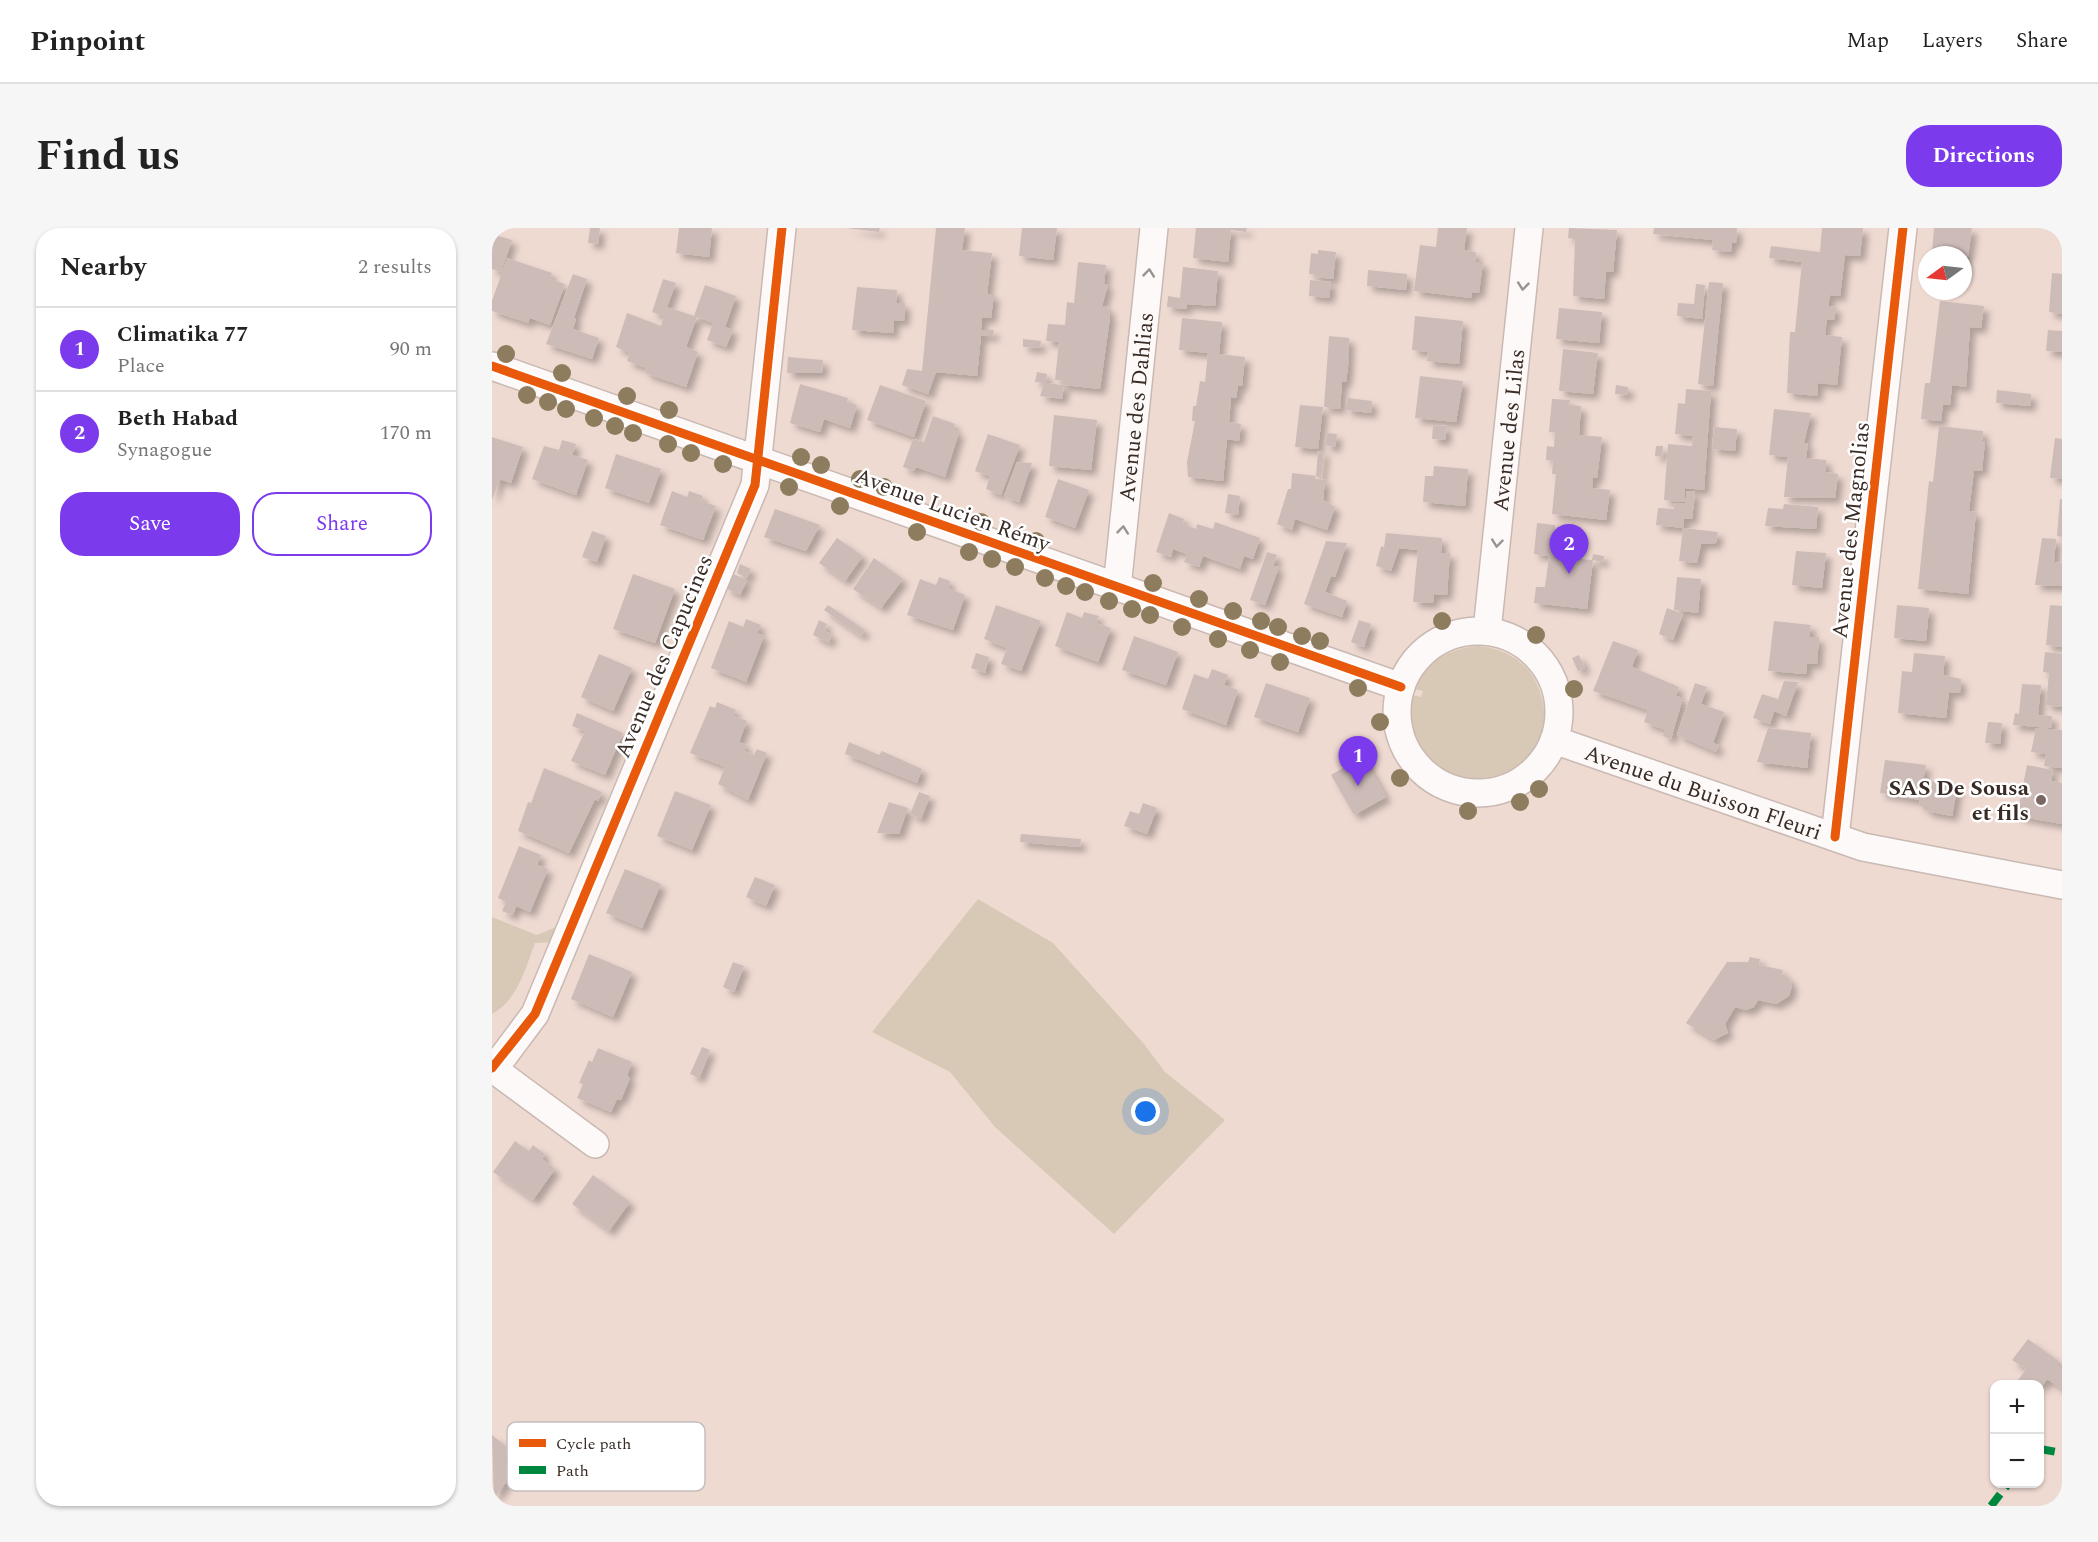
<!DOCTYPE html>
<meta charset="utf-8">
<style>
body{margin:0;font-family:Spectral,serif;background:#f6f6f6;color:#222}
.controls{position:absolute;right:18px;bottom:18px;display:grid;overflow:hidden;border-radius:12px;box-shadow:0 2px 4px #0004}
.controls button{width:54px;height:54px;display:grid;place-items:center;padding:0;border:0;border-bottom:2px solid #e0e0e0;background:#fff;color:#222;font:30px sans-serif}
.compass{position:absolute;left:1426px;top:18px;width:54px;height:54px;border-radius:50%;background:#fff;box-shadow:0 2px 4px #0004;rotate:255deg}
.you{position:absolute;left:654px;top:884px;width:21px;height:21px;margin:-15px;border:4px solid #fff;border-radius:50%;background:#1a73e8;box-shadow:0 0 0 9px #1a73e833}
.badge{display:grid;place-items:center;width:39px;height:39px;border-radius:50%;background:#7c3aed;color:#fff;font-size:20px;font-weight:700}
.pin{position:absolute;translate:-50% -50px;filter:drop-shadow(0 2px 3px #0008)}
.pin::after{content:'';position:absolute;top:32px;width:21px;height:18px;background:inherit;clip-path:polygon(0 0,100% 0,50% 100%)}
.list{margin:0;padding:0;list-style:none}
h2{display:flex;justify-content:space-between;align-items:center;height:78px;margin:0;padding:0 24px;font-size:26px}
h2 small{font-size:20px;font-weight:400;color:#767676}
.list li{display:grid;grid-template-columns:39px 1fr auto;gap:18px;align-items:center;box-sizing:border-box;height:84px;padding:0 24px;border-top:2px solid #e0e0e0}
.list b{display:block;font-size:22px;white-space:nowrap}
.list p{margin:0;font-size:20px;white-space:nowrap;color:#767676}
.list em{font-size:20px;font-style:normal;color:#767676}
.actions{display:flex;gap:12px;padding:18px 24px}
.actions a{flex:1;padding:14px 0;border:2px solid #7c3aed;border-radius:24px;text-align:center;font-size:21px;color:#7c3aed}
.actions .main{background:#7c3aed;color:#fff}
.map{position:relative;flex:none;width:1570px;height:1278px;overflow:hidden;border-radius:24px}
header{display:flex;align-items:center;gap:36px;box-sizing:border-box;height:84px;padding:0 30px;background:#fff;border-bottom:2px solid #e0e0e0}
header strong{font-size:28px}
nav{display:flex;gap:33px;margin-inline-start:auto;font-size:21px}
.intro{display:flex;align-items:center;justify-content:space-between;box-sizing:border-box;height:144px;padding:0 36px}
h1{margin:0;font-size:42px}
.button{padding:15px 27px;border-radius:24px;background:#7c3aed;color:#fff;font-size:21px;font-weight:700}
main{display:flex;gap:36px;padding:0 36px}
aside{flex:1;background:#fff;border-radius:24px;box-shadow:0 2px 4px #0004}
.map>svg:first-child{display:block}
.green{fill:#d7c9b6}
.building{fill:#cdbbb8;filter:url(#shadow)}
.lines{fill:none;stroke-linecap:round;stroke-linejoin:round}
.minor-casing{stroke:#c9b9b3;stroke-width:30}
.minor{stroke:#fdf9f8;stroke-width:27}
.quiet{stroke:#00873e;stroke-width:8;stroke-dasharray:15 8;stroke-linecap:butt}
.cycleway-casing{stroke:#fff;stroke-width:13}
.cycleway{stroke:#e8590c;stroke-width:9}
.tree{fill:#8e7c5e}
.oneway{stroke:#9b928e}
.poi-dot{fill:#796862;stroke:#fff;stroke-width:2}
.labels{text-anchor:middle;stroke-width:5;stroke-linejoin:round;paint-order:stroke}
.street-label{font-size:22px;fill:#392b25;stroke:#fff}
.poi-label{font-size:22px;font-weight:bold;fill:#392b25;stroke:#fff;text-anchor:end}
.key{fill:#fff;stroke:#c4bfbe;stroke-width:1.5}
.key-label{font-size:16px;fill:#392b25}
</style>
<header>
<strong>Pinpoint</strong>
<nav><a>Map</a><a>Layers</a><a>Share</a></nav>
</header>
<div class="intro"><h1>Find us</h1><a class="button">Directions</a></div>
<main>
<aside>
<h2>Nearby<small>2 results</small></h2>
<ul class="list">
<li><span class="badge">1</span><div><b>Climatika 77</b><p>Place</p></div><em>90 m</em></li>
<li><span class="badge">2</span><div><b>Beth Habad</b><p>Synagogue</p></div><em>170 m</em></li>
</ul>
<div class="actions"><a class="main">Save</a><a>Share</a></div>
</aside>
<div class="map">
<svg width="1570" height="1278" viewBox="0 0 1570 1278">
<defs>
<filter id="shadow"><feDropShadow dx="5.5" dy="5.5" stdDeviation="3" flood-color="#0004"/></filter>
</defs>
<rect width="100%" height="100%" fill="#efdad2"/>
<path class="green" d="M987,418C1014,421 1038,435 1047,461C1085,565 904,592 920,467L929,469L931,463L922,461C934,433 958,420 987,418Z
M486,671L561,715L652,816L673,844L733,892L622,1006L503,899L458,844L380,804Z
M0,689L45,707L69,697L62,714L43,715C33,741 26,772 0,786Z"/>
<path class="building" d="M98,0H108L106,16L96,15Z
M187,0H220L217,29L184,25Z
M354,0H388L387,4Z
M444,0H473L470,22L500,25L495,66H502L499,90H490L489,102H502L501,108H489L485,148L444,144L436,166L410,157L415,141L430,143Z
M530,0H565L561,32L527,28Z
M704,0H755L754,4L739,2L736,34L701,30Z
M946,0H975L972,22L984,24L983,34H991L987,65L980,64L979,70L922,63L928,17L944,19Z
M1077,0L1125,2L1121,44L1114,43L1112,71L1081,68L1083,11L1076,10Z
M1162,0H1245L1244,15L1240,14L1239,24L1220,22L1221,12L1161,6Z
M1330,0H1371L1368,28L1353,27L1348,68L1338,67L1336,78L1344,79L1342,92L1335,91L1333,107L1350,109L1345,157L1326,155L1325,168L1295,165L1298,104H1303L1310,34L1277,30L1279,18L1328,24Z
M1442,0H1480L1476,29L1440,25Z
M0,6L20,12L9,44L0,41Z
M826,22L844,24L841,51L824,49V47L817,46L819,25L826,26Z
M15,30L60,45L58,51L73,56L58,97L38,90L36,95L0,83V73Z
M586,34L614,37L612,56L616,57L610,78L616,79L618,90L608,161L572,157L570,171L548,168L552,155L543,154L545,144L555,146L554,155L570,157L571,152H563L567,114L554,113L556,96L573,97L575,74L582,75Z
M691,39L726,43L723,78L695,76L694,81L675,79L676,68L688,70Z
M876,42L915,46L914,62L875,58Z
M1560,45L1570,46V86L1557,84Z
M81,46L95,51L82,90L84,91L81,101L107,110L100,131L54,116Z
M171,51L184,55L175,79L202,88L213,57L244,68L233,99L241,102L234,119L215,112L221,95L205,89L194,119L206,124L194,159L153,145L154,140L135,133L138,125L124,119L135,85L169,98L172,88L160,84Z
M818,52L839,54L837,70L817,68Z
M1217,54L1231,55L1221,158L1206,156Z
M1204,56L1213,57L1210,91L1185,88L1186,75L1202,76Z
M365,59L405,62L404,75H413L412,93L402,92L401,105L360,102Z
M1448,73L1492,78L1489,100L1478,99L1474,159L1460,157L1458,177H1451L1449,193L1429,191L1433,155H1438Z
M1067,80L1110,84L1107,115L1064,111Z
M923,88L971,93L967,136L935,133L936,124L920,122Z
M690,90L730,94L727,126L753,129L750,158H746L744,170H739L737,194L749,196L747,213L735,211L731,253L696,249L695,234L703,193H700L701,178H704L708,153L713,154L716,125L687,122Z
M1556,102L1570,103V124L1554,123Z
M837,108L857,110L856,139L854,154H850L848,181L832,179Z
M531,111L549,113L548,120L531,119Z
M1071,121L1106,125L1101,166L1067,163Z
M296,129L331,132L330,145H295Z
M928,148L971,153L964,194L923,190Z
M308,156L356,170L355,174L365,177L358,200L332,191L328,204L298,195Z
M388,157L434,173L422,209L375,192Z
M1124,157L1136,159V167L1123,166Z
M1194,161L1219,163L1212,262L1193,260L1192,274L1172,272L1176,216L1200,218L1201,208L1183,206L1186,175L1193,176Z
M1505,162L1539,166L1538,178L1504,175Z
M855,170L880,173L879,185L854,182Z
M1060,171L1078,172L1077,177L1089,178L1087,207L1110,209L1105,250H1101L1100,260L1118,262L1114,292L1060,286L1064,246H1060L1061,233L1054,232L1055,218L1062,219L1063,204H1057Z
M808,177L831,179L826,221L803,219Z
M1282,181L1319,185L1312,215H1316L1314,230L1334,232V244L1346,246L1343,270L1292,269L1296,229L1277,227Z
M562,187L605,192L599,242L557,238Z
M441,188L463,196L461,202L467,204L453,249L424,239L422,243L411,239L421,211L432,214Z
M941,197L955,198L953,212L940,211Z
M1447,198L1491,203L1490,213H1493L1490,243L1482,242L1477,283L1484,284L1476,366L1426,361L1437,253L1441,254Z
M1222,199L1245,201L1243,223L1220,221Z
M835,205L845,206L843,219L833,217Z
M496,206L528,217L509,267L494,261L498,248L483,243Z
M0,209L31,219L19,255L8,251L0,272Z
M1563,210L1570,211V251L1558,250Z
M70,212L84,216L80,227L96,232L84,267L40,251L52,218L67,222Z
M1164,218H1171L1170,229L1163,228Z
M826,223H832L829,250L824,248L823,251L833,252L831,272L843,279L835,302L803,291L800,302L785,296L796,261H799L800,245L824,248Z
M124,226L169,241L157,275L113,260Z
M525,234L540,235L527,274L512,268Z
M942,238L976,241L973,278L931,274L933,248H941Z
M566,251L597,262L583,300L553,289Z
M180,263L195,269L197,263L211,268L209,273L224,278L211,312L168,297Z
M1195,263L1203,264L1200,291H1192L1191,300L1164,297L1166,280L1182,281L1183,275L1193,276Z
M736,266L748,268L746,287L733,285Z
M1568,271H1570V309L1565,308Z
M1292,276L1326,279L1324,301L1273,298L1276,280L1291,281Z
M283,281L328,297L314,323L272,309Z
M677,285L692,291L691,296L704,301L705,296L721,301L723,294L768,310L761,331L752,328L748,341L711,328L707,339L692,334L695,326L681,321L679,329L664,324Z
M1045,295L1063,297V306L1070,307L1068,329L1100,332L1101,326L1112,328L1111,334L1101,332L1095,381L1042,375L1044,359H1053L1057,328L1042,326Z
M1191,300L1226,304L1224,315L1209,316L1205,335L1187,333Z
M100,303L114,308L105,334L90,329Z
M894,305L950,310L949,325H958L955,367L942,366L941,375L921,374L926,322L907,320L899,343L884,338L889,318L892,319Z
M345,310L371,328L353,353L327,335Z
M1550,310L1564,311L1562,334L1570,335V358L1543,357Z
M834,313L855,315L843,349L839,348L833,364L855,373L850,389L812,376Z
M1304,323L1334,325L1330,360L1300,357Z
M775,324L785,327L781,338L787,339L773,377L758,372Z
M382,330L411,351L389,380L361,361Z
M248,336L259,341L255,350L245,345Z
M239,345L255,352L248,367L233,360Z
M141,346L183,361L163,415L121,401Z
M447,349L458,353L456,360L473,367L461,402L415,387L428,351L444,357Z
M1185,349L1209,351L1206,385L1182,382Z
M336,377L373,402L369,408L332,382Z
M504,377L549,393L529,443L509,436L515,420L492,411Z
M1405,377L1437,380L1434,413L1402,410Z
M1558,377L1570,378V419L1554,417Z
M1175,380L1191,386L1181,412L1167,406Z
M575,384L590,390L592,384L607,388L604,395L619,400L606,434L563,418Z
M254,391L269,397L265,405L272,408L254,454L219,440L237,393L251,399Z
M327,392L335,396L332,403L340,406L337,415L321,407Z
M867,392L879,396L872,419L859,414Z
M1282,393L1319,397L1317,409H1327L1325,436L1315,435L1314,446L1276,443Z
M642,408L686,424L674,457L630,442Z
M1121,413L1146,422L1140,439L1187,459L1184,468L1191,470L1179,511L1171,508L1173,502L1152,494L1156,482L1101,463Z
M1553,424L1570,426V479L1554,477L1557,445L1551,444Z
M484,425L497,429L493,445L479,440Z
M1422,425L1453,428L1451,447L1469,451L1468,465L1457,464L1454,490L1406,485L1410,443L1420,444Z
M107,426L140,440L121,483L89,469Z
M1087,427L1093,440L1086,443L1080,430Z
M720,441L736,447L732,457L746,462L734,497L690,481L702,446L716,451Z
M1292,453L1306,454L1294,488L1282,483L1278,496L1261,490L1270,466L1286,471Z
M774,455L818,470L806,504L762,489Z
M1203,455L1215,459L1209,476L1232,484L1221,515L1227,517L1224,524L1185,507Z
M1530,456L1549,457L1546,487L1560,488L1559,500L1521,497L1523,485L1527,486Z
M225,474L244,482L242,488L255,493L247,514L255,517L252,523L262,527L265,521L275,525L256,572L226,556L233,539L198,525L218,478L223,480Z
M85,485L131,505L113,547L79,533L93,503L80,498Z
M1496,494L1510,495L1508,516L1493,515Z
M1276,500L1319,505L1315,540L1265,534Z
M1544,500L1570,502V540L1552,538L1554,526L1539,524Z
M357,514L387,527L390,523L430,541L425,555L353,526Z
M871,528L894,569L862,587L839,547Z
M1393,532L1434,537L1431,552L1466,557L1460,588L1434,583V579L1427,578L1428,572L1388,565Z
M1535,537L1561,542L1559,553L1570,555V596L1525,588Z
M52,540L110,564L106,573L103,571L77,625L26,603L36,574L39,575Z
M183,563L219,577L200,622L165,608Z
M427,564L438,568L429,591L418,586Z
M397,574L416,580L407,606L385,605Z
M651,575L665,580L655,606L632,598L638,583L647,586Z
M529,606L589,611L588,619L528,614Z
M27,618L49,627L45,637L56,641L38,684L24,678L21,687L10,683L14,674L6,670Z
M133,641L169,656L150,700L114,685Z
M263,649L283,657L274,678L254,669Z
M97,726L140,744L121,789L79,771Z
M1258,729L1268,731L1267,737L1291,742L1290,746L1297,750L1300,758L1297,768L1284,776L1266,772L1262,779L1254,782L1243,779L1233,796L1236,805L1222,812L1194,795L1235,734H1256Z
M241,734L252,738L242,764L231,759Z
M210,819L218,822L207,850L198,846Z
M106,820L140,834L135,848L138,850L129,872L125,871L119,884L85,870L91,856L87,855L97,832L100,834Z
M23,913L37,923L41,917L53,926L50,931L63,941L41,972L1,944Z
M101,947L138,974L117,1003L80,976Z
M1536,1111L1568,1134L1565,1137L1570,1141V1161L1555,1151L1548,1161V1156H1532L1526,1152L1534,1141L1520,1132Z
M0,1207L19,1222L13,1231L25,1239L2,1271Z"/>
<g class="lines">
<defs>
<g id="minor">
<path d="M0,138L909,459"/>
<path id="s1" d="M625,360L662,0"/>
<path id="s2" d="M995,403L1037,0"/>
<circle cx="986" cy="484" r="81"/>
<path id="s3" d="M1062,512L1371,619L1570,657"/>
<path d="M1343,609L1411,0"/>
<path d="M0,840L103,916"/>
<path d="M2,841L43,786L263,257L290,0"/>
</g>
</defs>
<use href="#minor" class="minor-casing"/>
<use href="#minor" class="minor"/>
<path class="quiet" d="M1548,1221L1570,1225
M1499,1278L1516,1256"/>
<defs>
<path id="cycleway" d="M0,138L909,459
M1343,609L1411,0
M0,840L43,786L263,257L290,0"/>
</defs>
<use href="#cycleway" class="cycleway-casing"/>
<use href="#cycleway" class="cycleway"/>
</g>
<g class="tree">
<circle cx="14" cy="126" r="9"/>
<circle cx="70" cy="145" r="9"/>
<circle cx="35" cy="167" r="9"/>
<circle cx="135" cy="168" r="9"/>
<circle cx="56" cy="174" r="9"/>
<circle cx="74" cy="181" r="9"/>
<circle cx="177" cy="182" r="9"/>
<circle cx="102" cy="190" r="9"/>
<circle cx="123" cy="198" r="9"/>
<circle cx="141" cy="205" r="9"/>
<circle cx="176" cy="216" r="9"/>
<circle cx="199" cy="225" r="9"/>
<circle cx="309" cy="229" r="9"/>
<circle cx="231" cy="236" r="9"/>
<circle cx="329" cy="237" r="9"/>
<circle cx="368" cy="251" r="9"/>
<circle cx="297" cy="259" r="9"/>
<circle cx="392" cy="259" r="9"/>
<circle cx="348" cy="278" r="9"/>
<circle cx="489" cy="294" r="9"/>
<circle cx="425" cy="304" r="9"/>
<circle cx="544" cy="313" r="9"/>
<circle cx="477" cy="324" r="9"/>
<circle cx="500" cy="331" r="9"/>
<circle cx="523" cy="339" r="9"/>
<circle cx="553" cy="350" r="9"/>
<circle cx="661" cy="355" r="9"/>
<circle cx="574" cy="358" r="9"/>
<circle cx="593" cy="364" r="9"/>
<circle cx="707" cy="371" r="9"/>
<circle cx="617" cy="373" r="9"/>
<circle cx="640" cy="381" r="9"/>
<circle cx="741" cy="383" r="9"/>
<circle cx="658" cy="387" r="9"/>
<circle cx="769" cy="393" r="9"/>
<circle cx="950" cy="393" r="9"/>
<circle cx="690" cy="399" r="9"/>
<circle cx="786" cy="399" r="9"/>
<circle cx="1044" cy="407" r="9"/>
<circle cx="810" cy="408" r="9"/>
<circle cx="726" cy="411" r="9"/>
<circle cx="828" cy="413" r="9"/>
<circle cx="758" cy="422" r="9"/>
<circle cx="788" cy="434" r="9"/>
<circle cx="866" cy="460" r="9"/>
<circle cx="1082" cy="461" r="9"/>
<circle cx="888" cy="494" r="9"/>
<circle cx="908" cy="550" r="9"/>
<circle cx="1047" cy="561" r="9"/>
<circle cx="1028" cy="574" r="9"/>
<circle cx="976" cy="583" r="9"/>
</g>
<defs><path id="oneway-chevron" d="M-2-3.5L2.5 0L-2 3.5" fill="none" stroke-width="1.6" stroke-linecap="round" stroke-linejoin="round" transform="scale(1.5)"/></defs>
<g class="oneway">
<use href="#oneway-chevron" transform="translate(657 45) rotate(-84)"/>
<use href="#oneway-chevron" transform="translate(1031 58) rotate(96)"/>
<use href="#oneway-chevron" transform="translate(631 302) rotate(-84)"/>
<use href="#oneway-chevron" transform="translate(1005 315) rotate(96)"/>
</g>
<circle class="poi-dot" cx="1549" cy="572" r="6"/>
<g class="labels">
<g class="street-label">
<text dy="8" stroke="none"><textPath href="#s1" startOffset="182">Avenue des Dahlias</textPath></text>
<text dy="8" stroke="none"><textPath href="#s2" startOffset="202">Avenue des Lilas</textPath></text>
<text transform="translate(461 281) rotate(20)" y="8">Avenue Lucien Rémy</text>
<text transform="translate(1358 302) rotate(-84)" y="8">Avenue des Magnolias</text>
<text transform="translate(171 428) rotate(-67)" y="8">Avenue des Capucines</text>
<text dy="8" stroke="none"><textPath href="#s3" startOffset="158">Avenue du Buisson Fleuri</textPath></text>
</g>
<g class="poi-label">
<text x="1537" y="567">SAS De Sousa<tspan x="1537" dy="25">et fils</tspan></text>
</g>
</g>
<rect x="15" y="1194" width="198" height="69" rx="9" class="key"/>
<rect x="27" y="1211" width="27" height="8" fill="#e8590c"/>
<rect x="27" y="1238" width="27" height="8" fill="#00873e"/>
<g class="key-label">
<text x="64" y="1221">Cycle path</text>
<text x="64" y="1248">Path</text>
</g>
</svg>
<div class="controls">
<button>+</button>
<button>−</button>
</div>
<svg class="compass" viewBox="-18 -18 36 36"><path d="M0-13l5 13h-10z" fill="#e53935"/><path d="M0 13l5-13h-10z" fill="#767676"/></svg>
<div class="you"></div>
<div class="pin badge" style="left:866px;top:558px">1</div>
<div class="pin badge" style="left:1077px;top:346px">2</div>
</div>
</main>
